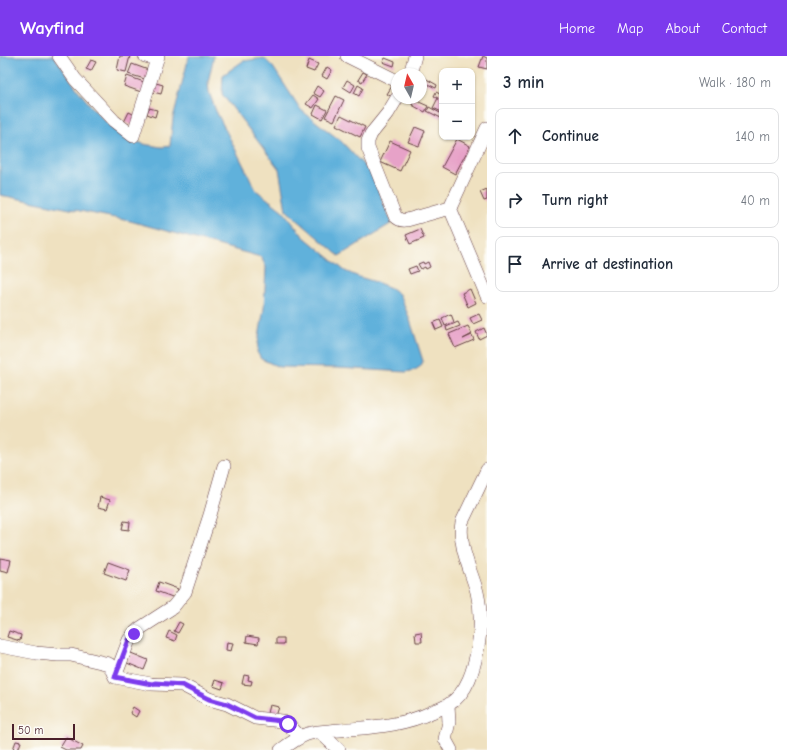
<!DOCTYPE html>
<meta charset="utf-8">
<style>
body{margin:0;font-family:"Comic Neue",sans-serif;background:#f2f2f3;color:#1f2937}
.controls{position:absolute;right:12px;top:12px;display:grid;overflow:hidden;border-radius:8px;box-shadow:0 1px 3px #0004}
.controls button{width:36px;height:36px;display:grid;place-items:center;padding:0;border:0;border-bottom:1px solid #e0e1e3;background:#fff;color:#1f2937;font:20px sans-serif}
.compass{position:absolute;left:391px;top:12px;width:36px;height:36px;border-radius:50%;background:#fff;box-shadow:0 1px 3px #0004;rotate:352deg}
.scale{position:absolute;left:12px;bottom:10px;width:63px;box-sizing:border-box;padding-left:4px;border:2px solid #4a1f2b;border-top:0;font-size:11px;line-height:14px;white-space:nowrap;color:#4a1f2b;-webkit-text-stroke:3px #fdfcf7;paint-order:stroke}
.stop{position:absolute;width:12px;height:12px;margin:-9px;border:3px solid #7c3aed;border-radius:50%;background:#fff}
.stop.end{background:#7c3aed;border-color:#fff;box-shadow:0 1px 4px #0008}
.list{margin:0;padding:0;list-style:none}
h2{display:flex;justify-content:space-between;align-items:center;height:52px;margin:0;padding:0 16px;font-size:17px}
h2 small{font-size:13px;font-weight:400;color:#747a83}
.list li{display:grid;grid-template-columns:26px 1fr auto;gap:12px;align-items:center;box-sizing:border-box;height:56px;margin:0 8px 8px;padding:0 8px;border:1px solid #e0e1e3;border-radius:8px}
.list b{display:block;font-size:15px;white-space:nowrap}
.list em{font-size:13px;font-style:normal;color:#747a83}
.icon{flex:none;width:22px;height:22px;fill:none;stroke:currentColor;stroke-width:2;stroke-linecap:round;stroke-linejoin:round}
.map{position:relative;flex:none;width:487px;height:694px;overflow:hidden}
header{display:flex;align-items:center;gap:24px;box-sizing:border-box;height:56px;padding:0 20px;background:#7c3aed;color:#fff}
header strong{font-size:19px}
nav{display:flex;gap:22px;margin-inline-start:auto;font-size:14px}
main{display:flex}
aside{flex:1;background:#fff}
.map>svg:first-child{display:block}
.water{fill:#61b1db;stroke:#566883}
.building{fill:#e7a2c8}
.lines{fill:none;stroke-linecap:round;stroke-linejoin:round}
.minor-casing{stroke:#633c41;stroke-width:14}
.minor{stroke:#fff;stroke-width:13}
.route{stroke:#7c3aed;stroke-width:5}
</style>
<header>
<strong>Wayfind</strong>
<nav><a>Home</a><a>Map</a><a>About</a><a>Contact</a></nav>
</header>
<main>
<div class="map">
<svg width="487" height="694" viewBox="0 0 487 694">
<rect width="100%" height="100%" fill="#fdfcf7"/>
<filter id="ink" filterUnits="userSpaceOnUse"><feTurbulence type="fractalNoise" baseFrequency=".025" numOctaves="2"/><feDisplacementMap in="SourceGraphic" scale="8" xChannelSelector="R" yChannelSelector="G"/><feConvolveMatrix kernelMatrix="1 2 1 2 8 2 1 2 1" color-interpolation-filters="sRGB"/></filter>
<filter id="wash" filterUnits="userSpaceOnUse"><feTurbulence type="fractalNoise" baseFrequency=".012" numOctaves="4" result="noise"/><feDisplacementMap in="SourceGraphic" scale="16" xChannelSelector="R" yChannelSelector="G"/><feGaussianBlur stdDeviation="0.9" result="paint"/><feColorMatrix in="noise" values="0 0 0 0 0 0 0 0 0 0 0 0 0 0 0 0 0 1.4 0 .05"/><feComposite in="paint" operator="in"/></filter>
<g filter="url(#wash)">
<rect width="100%" height="100%" fill="#efe1c0"/>
<path class="water" d="M0,0H54C78,34 110,86 155,90C160,91 165,92 170,89L173,62L189,0H214L208,26L209,36L216,55L256,134L283,155L303,180L345,215L359,221L376,226L391,232L399,238L409,261L423,305L421,310L415,314L406,316L338,312L279,311L261,303L257,296L258,287L264,252L266,211L261,201L130,165L0,139Z
M264,2L273,11L301,54L341,85L371,117L392,167L339,200L286,154L279,113L222,38L223,19L243,5Z"/>
<g id="blocks">
<path class="building" d="M120,0H130L126,16L117,14Z
M483,0L487,2V13L479,11Z
M385,2L395,6L394,10L383,6Z
M91,4L96,6L91,15L86,13Z
M309,4L318,8L314,16L306,13Z
M132,8L151,15L148,24L128,18Z
M327,11L332,14L327,23L322,20Z
M363,16L367,18L362,26L358,24Z
M127,20L147,27L144,37L124,30Z
M421,20L437,29L436,32L421,25Z
M347,24L355,29L351,36L343,31Z
M156,27L163,29L161,38L153,36Z
M358,29L363,32L359,40L354,37Z
M317,30L324,35L320,41L313,37Z
M392,30L397,33L392,41L387,38Z
M436,36L440,38L441,36L442,37V56L433,52L438,42L434,40Z
M313,39L319,43L313,52L306,48Z
M336,40L344,44L334,65L325,61Z
M410,42L428,50L425,56L412,49L413,46L409,44Z
M317,49L327,54L322,63L313,58Z
M429,51L442,58L441,62L427,55Z
M149,52L157,54L155,61L147,58Z
M129,56L137,60L133,70L124,66Z
M341,59L365,71L360,81L336,69Z
M415,71L425,75L419,90L408,86Z
M457,83L470,90L455,118L442,111Z
M390,85L410,94L400,115L380,106Z
M487,133V144L484,145L480,136Z
M420,173L424,182L410,188L406,179Z
M423,206L424,208L428,206L430,211L426,213L425,211L421,213L418,208Z
M416,210L418,215L410,218L408,213Z
M470,233L476,247L468,251L462,237Z
M451,258L454,266L445,270L442,262Z
M479,258L482,264L473,268L470,262Z
M440,264L443,271L436,274L433,267Z
M458,266L460,270L447,275L446,271Z
M468,270L472,278L463,283L472,279L474,284L455,292L449,278Z
M484,272L487,279L479,283L476,276Z
M100,441L110,444L107,453L98,451Z
M124,465L130,466L129,474L122,473Z
M0,502L11,504L8,516L0,514Z
M108,506L130,514L126,525L104,517Z
M159,526L178,533L175,542L156,535Z
M179,566L183,568L178,577L174,575Z
M9,575L21,579L20,585L7,581Z
M169,575L177,579L175,585L166,582Z
M421,576L422,586H416L415,577Z
M247,580L259,582L258,588L246,586Z
M276,582H284V588H276Z
M227,586L233,587L231,595L226,594Z
M131,597L148,604L144,614L127,607Z
M244,619L249,620L248,624L252,625L251,629L242,628Z
M215,624L224,627L222,633L213,630Z
M270,649L279,651L276,660L268,657Z
M133,651L139,655L136,661L130,657Z
M66,681L83,690L81,694H66L60,691Z
M16,685L21,686L18,694L13,693Z"/>
</g>
</g>
<g filter="url(#ink)">
<use href="#blocks" fill-opacity="0" stroke="#633c41" stroke-width="1"/>
<g class="lines">
<defs>
<path id="minor" d="M59,0L75,23L114,65L133,80L158,0
M145,0L157,3
M347,0L397,25
M410,18L415,0
M397,42L388,57L371,78L368,85V92L395,160C399,164 402,165 407,164L450,152
M487,72L450,152L487,240
M0,590L36,597L58,599H71L109,608L115,621L151,628L182,629L209,643L227,648L255,662L282,665L290,670L300,681
M115,621L129,584L134,578L139,573L173,551L185,536L210,459L224,410
M448,649L449,666L445,683L451,694
M320,676L339,694
M281,694C289,688 297,682 307,678C317,675 329,675 340,674C371,671 403,670 432,656C437,654 443,652 448,649C468,637 474,612 478,591C481,574 481,553 477,536C471,514 458,490 462,466L487,414"/>
</defs>
<use href="#minor" class="minor-casing"/>
<use href="#minor" class="minor"/>
</g>
</g>
<g class="lines" filter="url(#ink)">
<path class="route" d="M134,578L129,584L115,621L152,628L155,627L182,629L209,643L227,648L255,662L282,665L288,668"/>
</g>
</svg>
<div class="controls">
<button>+</button>
<button>−</button>
</div>
<svg class="compass" viewBox="-18 -18 36 36"><path d="M0-13l5 13h-10z" fill="#e53935"/><path d="M0 13l5-13h-10z" fill="#747a83"/></svg>
<div class="scale">50 m</div>
<div class="stop" style="left:288px;top:668px"></div>
<div class="stop end" style="left:134px;top:578px"></div>
</div>
<aside>
<h2>3 min<small>Walk · 180 m</small></h2>
<ul class="list">
<li><svg class="icon" aria-label="ahead" viewBox="0 0 24 24"><path d="M12 20V5M6 11l6-6 6 6"/></svg><div><b>Continue</b></div><em>140 m</em></li>
<li><svg class="icon" aria-label="right" viewBox="0 0 24 24"><path d="M7 20v-9h11M14 6l5 5-5 5"/></svg><div><b>Turn right</b></div><em>40 m</em></li>
<li><svg class="icon" aria-label="arrive" viewBox="0 0 24 24"><path d="M6 21V4h12l-3 4 3 4H6"/></svg><div><b>Arrive at destination</b></div></li>
</ul>
</aside>
</main>
